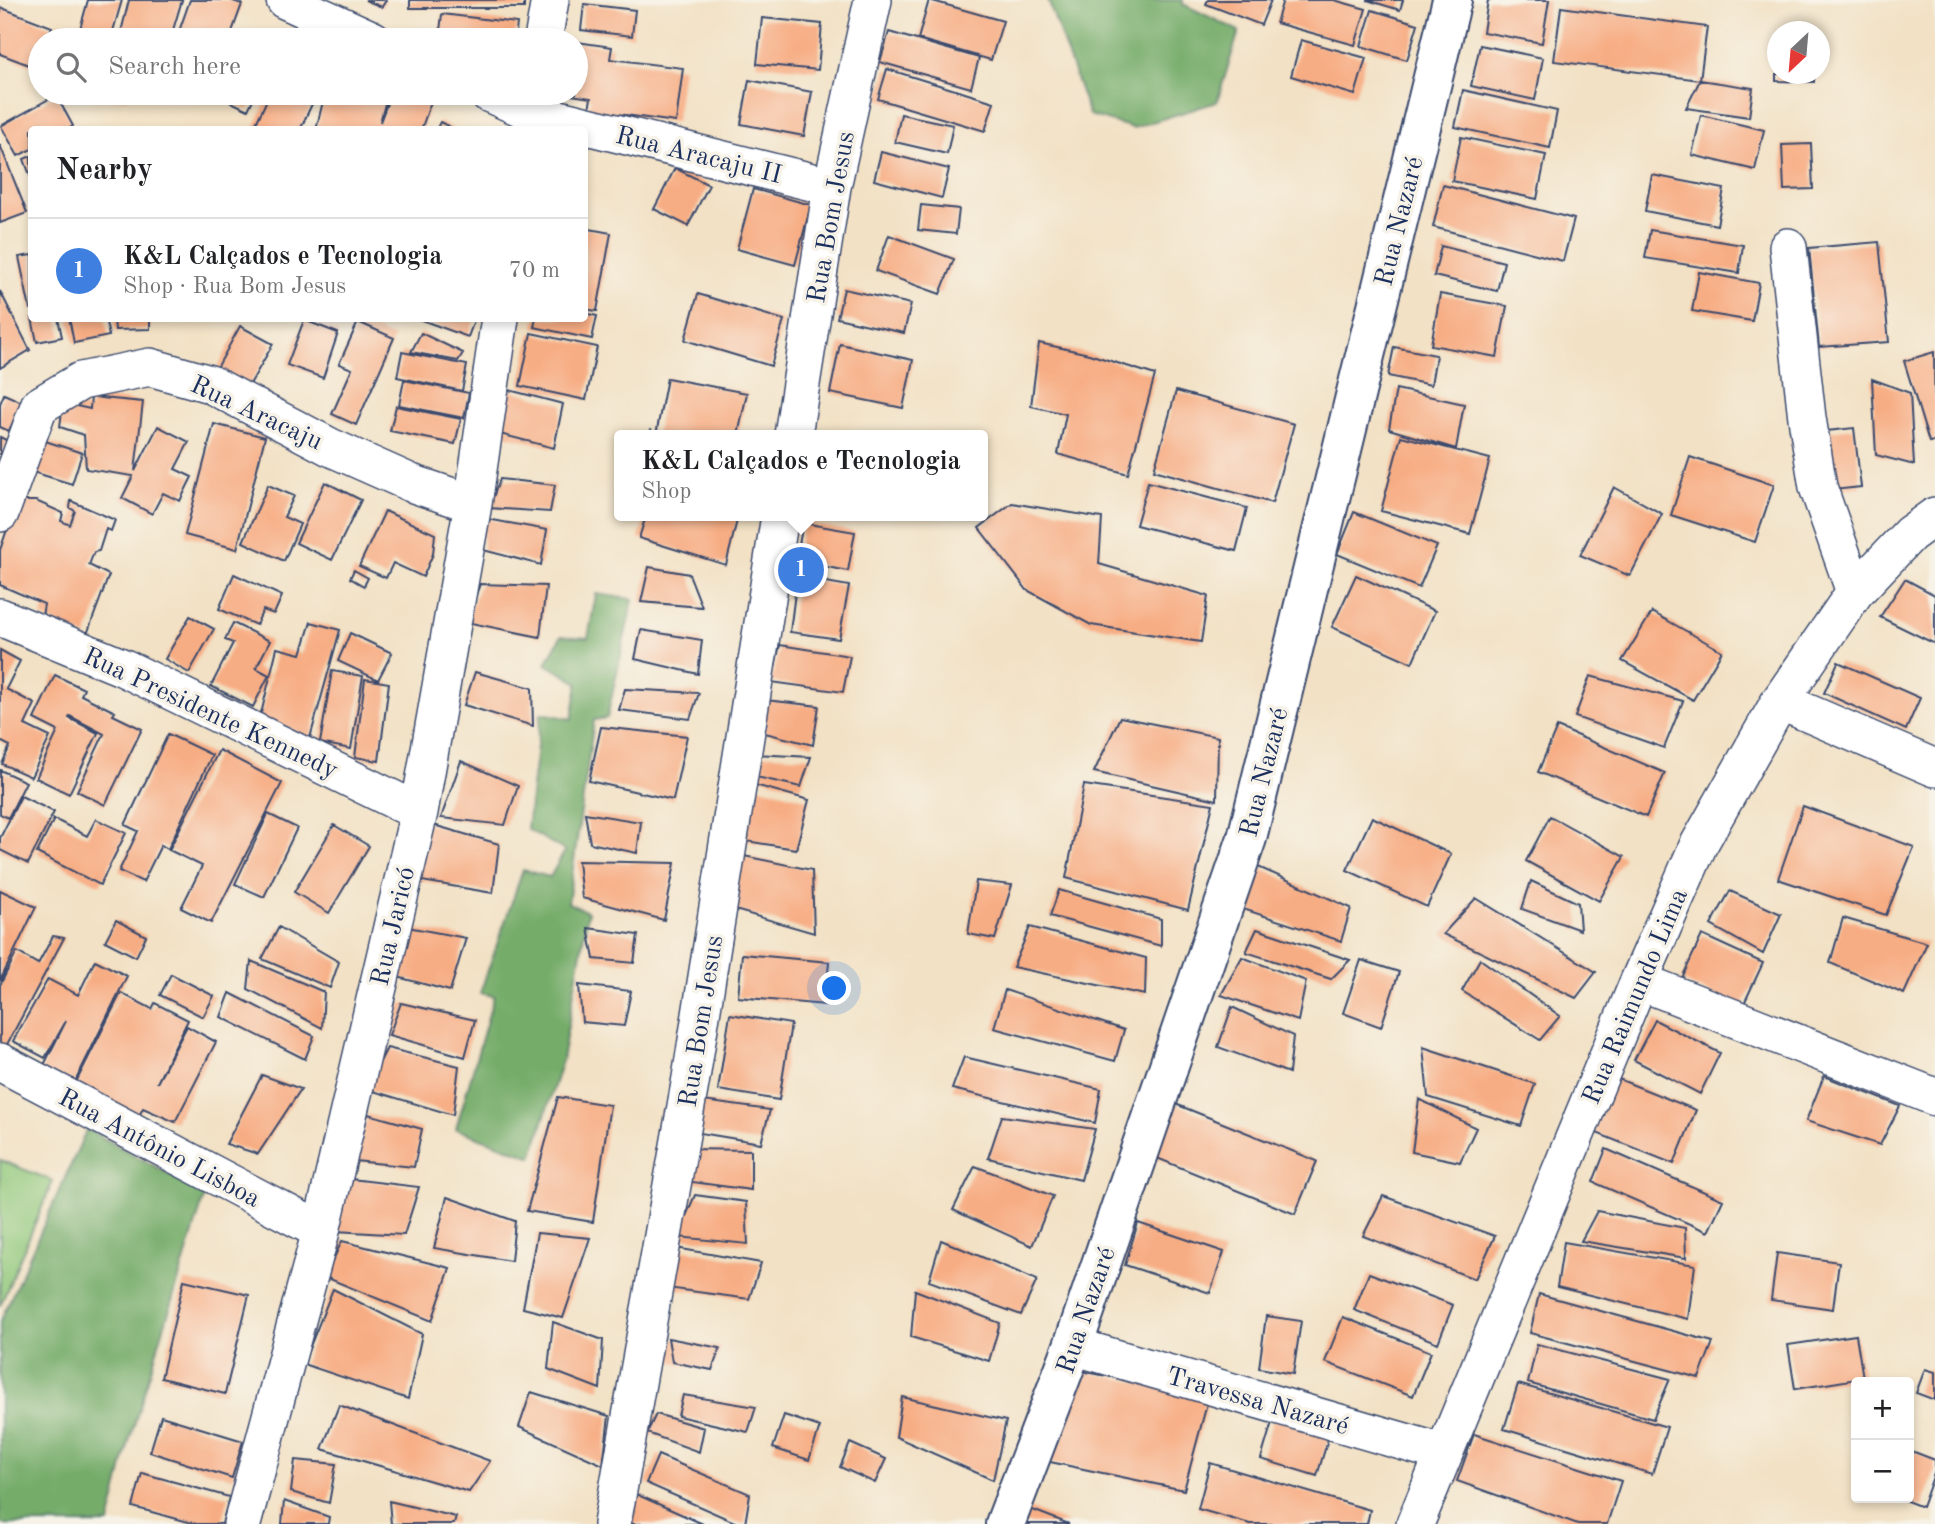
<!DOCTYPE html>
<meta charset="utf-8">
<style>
body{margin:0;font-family:"Old Standard TT",serif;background:#f2f2f2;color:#202124}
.controls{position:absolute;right:21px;bottom:21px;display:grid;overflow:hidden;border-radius:7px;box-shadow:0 4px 10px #0003}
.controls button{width:63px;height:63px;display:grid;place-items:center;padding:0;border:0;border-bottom:2px solid #e0e0e0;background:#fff;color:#202124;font:35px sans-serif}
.compass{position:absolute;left:1767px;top:21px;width:63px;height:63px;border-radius:50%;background:#fff;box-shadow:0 4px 10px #0003;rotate:206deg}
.you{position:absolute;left:835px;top:989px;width:24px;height:24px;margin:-18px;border:5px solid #fff;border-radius:50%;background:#1a73e8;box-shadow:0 0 0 10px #1a73e833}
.badge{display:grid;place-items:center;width:46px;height:46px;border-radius:50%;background:#c8321e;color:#fff;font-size:23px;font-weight:700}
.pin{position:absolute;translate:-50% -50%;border:4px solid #fff;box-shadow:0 2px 7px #0006}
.popup{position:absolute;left:614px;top:430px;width:374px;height:91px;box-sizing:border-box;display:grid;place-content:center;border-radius:7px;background:#fff;filter:drop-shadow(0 2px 5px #0005);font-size:23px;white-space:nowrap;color:#757577}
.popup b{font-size:26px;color:#202124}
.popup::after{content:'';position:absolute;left:50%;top:100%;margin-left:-14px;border:14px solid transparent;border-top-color:#fff}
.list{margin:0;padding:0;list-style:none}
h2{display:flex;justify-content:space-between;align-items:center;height:91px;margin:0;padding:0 28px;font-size:30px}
h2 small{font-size:23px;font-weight:400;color:#757577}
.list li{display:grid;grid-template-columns:46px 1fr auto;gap:21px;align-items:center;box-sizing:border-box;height:105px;padding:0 28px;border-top:2px solid #e0e0e0}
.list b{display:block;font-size:26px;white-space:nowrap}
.list p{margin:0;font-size:23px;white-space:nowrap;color:#757577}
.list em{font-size:23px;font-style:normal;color:#757577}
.icon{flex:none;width:38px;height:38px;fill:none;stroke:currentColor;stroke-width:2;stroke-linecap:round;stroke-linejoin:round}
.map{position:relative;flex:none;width:1935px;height:1524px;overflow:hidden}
.search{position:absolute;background:#fff;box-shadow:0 4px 10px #0003;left:28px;top:28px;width:560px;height:77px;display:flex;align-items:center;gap:18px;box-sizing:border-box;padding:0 24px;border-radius:38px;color:#757577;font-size:26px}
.panel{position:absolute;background:#fff;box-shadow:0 4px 10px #0003;left:28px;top:126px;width:560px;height:196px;border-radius:7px}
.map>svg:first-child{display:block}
.green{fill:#90c779;stroke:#567b6c;stroke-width:2}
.forest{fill:#74ac69;stroke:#486e64;stroke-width:2}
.building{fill:#f7ad84}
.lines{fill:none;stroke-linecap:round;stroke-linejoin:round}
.minor-casing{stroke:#3b4a6d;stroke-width:40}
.tertiary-casing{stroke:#3b4a6d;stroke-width:42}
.minor{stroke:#fff;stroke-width:37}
.tertiary{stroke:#fff;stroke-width:38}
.labels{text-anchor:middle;stroke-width:7;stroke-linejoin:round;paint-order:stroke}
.street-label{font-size:26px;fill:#1b2f5e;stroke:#f7f3e8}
</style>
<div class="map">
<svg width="1935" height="1524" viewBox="0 0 1935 1524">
<rect width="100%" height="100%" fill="#f7f3e8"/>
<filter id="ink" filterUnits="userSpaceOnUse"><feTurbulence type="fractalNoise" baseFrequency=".0143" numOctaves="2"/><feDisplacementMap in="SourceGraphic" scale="14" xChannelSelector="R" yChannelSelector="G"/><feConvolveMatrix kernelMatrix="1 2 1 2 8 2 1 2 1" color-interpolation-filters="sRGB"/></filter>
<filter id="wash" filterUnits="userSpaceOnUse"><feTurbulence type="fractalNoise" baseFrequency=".00686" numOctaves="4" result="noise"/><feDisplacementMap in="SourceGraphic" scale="28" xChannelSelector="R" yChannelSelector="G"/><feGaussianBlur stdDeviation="1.57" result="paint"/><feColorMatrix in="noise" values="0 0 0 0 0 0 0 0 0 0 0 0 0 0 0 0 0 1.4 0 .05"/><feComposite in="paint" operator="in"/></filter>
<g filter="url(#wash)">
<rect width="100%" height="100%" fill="#f2e1c4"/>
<path class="green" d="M0,1160L53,1181L0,1306Z"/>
<path class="forest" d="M1048,0H1183V4L1239,31L1217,102L1133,128L1089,115Z
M596,594L633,599L607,718L594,720L568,903L588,912L562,1060L532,1157L456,1129L494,996L480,993L523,870L550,877L565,851L527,829L541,713L572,719L578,683L546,664L561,636L588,638Z
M87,1129L205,1194L128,1445L109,1524H0V1322Z"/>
<g id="blocks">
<path class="building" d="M88,0H122L111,38L80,29Z
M129,0H182L170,40H119Z
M190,0H230L242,4L229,40H176Z
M365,0H386L382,7Z
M410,0H524V8H410Z
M929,0L1003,21L991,60L918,39Z
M1208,0H1271L1261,25L1206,4Z
M1283,0H1334L1366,9L1355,45L1276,23Z
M1367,0H1403L1400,10Z
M1488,0H1549L1542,43L1483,32Z
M584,4L635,10L632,36L581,30Z
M1561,7L1707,27L1700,80L1753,88L1749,117L1686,108L1700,80L1554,61Z
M2,8L52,27L47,40H40V60L37,68L0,54V15Z
M1372,10L1418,24L1407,60L1361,46Z
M442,14L517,23L515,40H439Z
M762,18L822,24L818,70L757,64Z
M889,32L979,58L971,88L880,62Z
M1301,40L1366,58L1355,95L1291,76Z
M577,42L612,47L610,59L683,68L676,122L589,110L591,98L565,94L576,93Z
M1480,45L1543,58L1535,100L1471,86Z
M887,69L994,102L985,131L878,99Z
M1776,74H1814V82L1776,81Z
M749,80L812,92L804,136L741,124Z
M1463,90L1557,111L1550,148L1455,127Z
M81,93H128V99H81Z
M212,93H256L248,110Z
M270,93H317L300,130H253Z
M325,93H388L380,122L391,93H434L421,130H316Z
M56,95L73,126L67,130H32V149L18,156L1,126Z
M901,114L953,125L947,154L895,142Z
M1701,115L1764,130L1755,170L1692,155Z
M440,122L456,130H436Z
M1461,137L1546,155L1537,199L1452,181Z
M1811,144L1813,189L1784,190L1782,145Z
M0,145L27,213L0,223Z
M881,152L949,169L942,198L874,180Z
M31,156V178L24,159Z
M675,168L709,185L688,226L654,209Z
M1652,175L1724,189L1717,225L1645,211Z
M1443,185L1574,219L1563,261L1433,227Z
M753,189L811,205L795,265L737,249Z
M921,205L959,209L956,234L918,230Z
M584,228L611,233L597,311L584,309Z
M1650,230L1743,245L1739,273L1645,258Z
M889,235L954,259L940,294L876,271Z
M1879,242L1889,342L1819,347L1809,248Z
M1441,246L1504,262L1497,291L1434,276Z
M32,255V309H30L19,257Z
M1699,272L1759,283L1752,321L1692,311Z
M844,289L911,304L904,333L837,318Z
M0,291L30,350L0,368Z
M698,294L784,320L771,366L685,340Z
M1440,294L1507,306L1497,357L1431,345Z
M584,313L597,316L592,339L534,327L536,318H584Z
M32,318H58L62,337L37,342Z
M69,318H105L109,336L74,343Z
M114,318H150V329L115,330Z
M416,318H475L468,337Z
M304,320L338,333L323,378L287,365Z
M358,322L394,338L356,425L332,414L352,369L339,364Z
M240,326L273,344L249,386L217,368Z
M421,333L463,353L458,361L411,352Z
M531,333L597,347L586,400L520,386Z
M1039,343L1089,354L1155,375L1128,474L1058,454L1066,414L1031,406Z
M840,344L913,360L903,408L830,393Z
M1394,347L1436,355L1431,385L1388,376Z
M402,352L467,365L462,391L397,377Z
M1934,352L1935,441L1929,442L1904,361Z
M667,378L747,393L738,435H648L651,430L656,435Z
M1872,379L1910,393L1914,465L1876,455Z
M404,380L469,393L464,418L399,405Z
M505,389L563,404L554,448L496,433Z
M1396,389L1464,404L1456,449L1389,429Z
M1176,391L1294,424L1272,503L1154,470Z
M4,394L22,402L9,431L0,427V404Z
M91,397L143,402L135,471L158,426L189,442L175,469L192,477L180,501L163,493L152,514L122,498L133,476L86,469L84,435L60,427L63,403L90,409Z
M396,406L461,419L455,444L390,431Z
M214,424L265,437L237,549L185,535Z
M1854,428L1861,487L1833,490L1827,431Z
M1401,436L1490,459L1470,534L1381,511Z
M0,437L8,441L0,458Z
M33,437L82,453L72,484L23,469Z
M1690,457L1774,485L1755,542L1671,515Z
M500,479L555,485L550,512L489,508Z
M325,482L361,500L332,560L296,543Z
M1148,482L1247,508L1236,551L1136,525Z
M268,485L294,496L284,517L300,524L284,561L243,542Z
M1614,487L1662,514L1630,576L1580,555Z
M17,501H36L63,513L61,521L70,525L75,511L70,508L71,501L115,520L111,531L106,529L99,551L94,552L89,565L109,575L86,637L42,617L44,604L0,585V550Z
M1012,503L1102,518L1099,564L1208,596L1201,642L1091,625L1027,590L979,528Z
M385,511L435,534L433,554L423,577L393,563L386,578L359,566Z
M1354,512L1437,546L1419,588L1337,554Z
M646,516H738L726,565L639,538Z
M482,518L547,530L541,565L483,550Z
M803,523L855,532L848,571L796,561Z
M649,567L689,574L702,607L641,602Z
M354,570L368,578L364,586L350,578Z
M234,574L282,596L274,614L263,610L256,625L219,609Z
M1356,575L1435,611L1412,663L1332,627Z
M797,577L849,586L839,639L790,632Z
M1905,579L1935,595V644L1880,617Z
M480,584L546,586L540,637L466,622Z
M1652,612L1722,651L1693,700L1622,661Z
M190,616L214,629L189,673L165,659Z
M311,622L340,630L310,738L285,726L279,734L257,721L262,710L277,648L301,654Z
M233,623L270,641L256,668L269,675L253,707L211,686L233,643L225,640Z
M641,630L702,640L698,674L635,659Z
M350,633L392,653L378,680L338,661Z
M780,645L850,656L843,692L771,682Z
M0,650L20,661L6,689L35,704L25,725L50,737L31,777L2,764L10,746L0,741Z
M1838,662L1920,698L1906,730L1824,693Z
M332,671L363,676L351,749L320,743Z
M475,672L532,688L533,726L464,705Z
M55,675L84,689L81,695L115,712L113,715L142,729L105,805L77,791L104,734L70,716L69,718L98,733L69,794L36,778L58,731L34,719Z
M1590,676L1683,701L1664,748L1575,717Z
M365,679L389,683L379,761L355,757Z
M625,689L699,693L690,719L619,710Z
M765,700L819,706L813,745L765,733Z
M1120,717L1218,737L1217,800L1094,772Z
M601,727L687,736L673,800L589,781Z
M1557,727L1665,773L1646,817L1538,772Z
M168,734L212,755L168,849L161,845L143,882L119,871L138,831L125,825Z
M219,750L282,783L211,923L181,908L202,866L169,850Z
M753,754L811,757L801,787L752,776Z
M461,761L518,786L505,825L441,818Z
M0,770L26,782L8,818L0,814Z
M751,784L809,800L796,849L740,840Z
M1084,785L1213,804L1188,910L1066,878Z
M21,796L54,812L28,864L0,850V838Z
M1803,806L1914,847L1886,915L1778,879Z
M585,813L641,822L637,853L590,843Z
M268,814L297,828L264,897L235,884Z
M1550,816L1624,857L1599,901L1526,861Z
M1372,817L1451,854L1427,907L1347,870Z
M54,819L87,836L96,819L126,833L100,885L37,853Z
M423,822L499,844L493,893L410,879Z
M334,825L369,846L329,913L294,892Z
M734,854L812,870L814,933L735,910Z
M1240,859L1351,908L1341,941L1240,908Z
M578,861L675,863L664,920L582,898Z
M976,881L1012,885L995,939L968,934Z
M1531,881L1578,903L1580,930L1522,909Z
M0,890L36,907L0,981Z
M1059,890L1161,919V946L1050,916Z
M1730,891L1781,914L1763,954L1711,925Z
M1476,898L1596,972L1576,998L1443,934Z
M1843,918L1927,943L1904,994L1830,963Z
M116,920L146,936L136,957L105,941Z
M402,926L466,938L450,991L390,975Z
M279,927L339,962L330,988L262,959Z
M1030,927L1146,958L1145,995L1013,967Z
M588,928L638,935L634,963L594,959Z
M1257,929L1350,960L1331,979L1246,952Z
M1702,935L1763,963L1742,1008L1681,980Z
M53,936L64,938L4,1050L0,1048V985L17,952L38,964Z
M742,954L829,962L825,1005L738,997Z
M1242,957L1306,981L1298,1021L1221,995Z
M1480,959L1560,1016L1540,1040L1462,991Z
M95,960L127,976L71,1090L39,1075L66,1021L45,1058L13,1041L48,979L78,995Z
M1361,960L1399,972L1381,1027L1343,1013Z
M251,961L324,992L322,1028L248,989Z
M171,974L214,996L203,1017L160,995Z
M579,985L631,991L624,1026L582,1022Z
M1005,990L1124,1030L1115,1061L994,1028Z
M121,993L152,1009L155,1003L188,1020L157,1083L187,1026L216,1042L175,1122L143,1108L135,1124L71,1092Z
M230,993L314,1036L305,1059L221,1017Z
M401,1003L475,1020L465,1057L389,1035Z
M1232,1007L1293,1036L1289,1073L1218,1047Z
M730,1014L791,1024L779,1100L718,1090Z
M1655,1020L1720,1053L1700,1094L1634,1060Z
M1423,1047L1535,1084L1521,1126L1428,1097Z
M387,1048L459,1066L453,1115L366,1089Z
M964,1057L1101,1089L1095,1123L952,1089Z
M262,1075L301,1089L258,1154L226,1144Z
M1824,1076L1900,1106L1880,1145L1806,1121Z
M1616,1078L1696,1110L1674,1164L1594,1132Z
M558,1097L610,1105L593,1222L527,1211Z
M1419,1099L1476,1128L1460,1162L1412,1152Z
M696,1100L770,1110L761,1143L694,1132Z
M1168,1101L1317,1161L1295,1214L1147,1154Z
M368,1114L422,1129L414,1167L355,1161Z
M1002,1116L1095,1129L1081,1180L988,1158Z
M688,1149L751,1150V1190L685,1181Z
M1606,1149L1723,1200L1708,1232L1593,1182Z
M975,1166L1053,1196L1032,1246L953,1210Z
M351,1179L419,1187L404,1235L336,1231Z
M695,1195L746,1202L748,1244L677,1237Z
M1383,1196L1495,1236L1475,1279L1363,1236Z
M447,1197L515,1221L511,1261L434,1248Z
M1597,1211L1685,1228L1686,1258L1581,1241Z
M1138,1223L1224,1252L1210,1293L1125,1265Z
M537,1233L590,1238L563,1318L523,1308Z
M941,1240L1037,1280L1021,1315L929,1281Z
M342,1241L450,1268L432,1321L325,1277Z
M1564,1242L1695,1265L1688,1319L1557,1287Z
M676,1248L761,1263L749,1299L667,1288Z
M1777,1253L1839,1262L1833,1309L1771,1300Z
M1369,1273L1453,1305L1438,1343L1354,1310Z
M184,1280L249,1295L225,1394L161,1378Z
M333,1289L422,1334L408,1399L303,1364Z
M915,1290L1000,1323L989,1361L911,1337Z
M1539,1294L1713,1342L1699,1378L1530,1333Z
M1266,1316L1301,1321L1293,1374L1259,1368Z
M1343,1317L1431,1352L1413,1396L1325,1362Z
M553,1322L603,1340L600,1389L548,1369Z
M1856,1335L1863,1378L1795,1389L1788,1345Z
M668,1338L720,1348L712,1370L672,1362Z
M1537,1344L1670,1379L1653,1419L1528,1383Z
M1071,1369L1209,1396L1184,1490L1031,1458Z
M1925,1369L1935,1372V1400L1916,1393Z
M1518,1384L1667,1427L1652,1474L1504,1429Z
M531,1392L609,1416L603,1465L519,1427Z
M683,1395L756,1407L748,1432L678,1416Z
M902,1397L1006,1421L993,1480L896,1437Z
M339,1405L490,1461L469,1492L322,1449Z
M1275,1412L1331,1429L1317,1476L1261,1459Z
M656,1414L704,1428L699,1452L647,1433Z
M784,1415L820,1427L809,1460L773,1448Z
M161,1416L243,1441L232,1478L150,1452Z
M1474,1434L1621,1481L1607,1524H1578L1457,1481Z
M850,1443L886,1459L875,1483L840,1467Z
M1909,1450L1935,1460V1471L1922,1507L1899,1498H1909Z
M658,1455L750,1494L745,1524H739L646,1483Z
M295,1460L336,1464L329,1503L291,1492Z
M1210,1463L1370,1510L1367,1524H1250L1198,1509Z
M142,1473L229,1497L222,1524H196L133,1507Z
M629,1491L703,1524H623Z
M284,1501L329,1517L328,1524H282Z
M389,1501L456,1517L454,1524H391Z
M1025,1507L1069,1524H1017Z"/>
</g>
</g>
<g filter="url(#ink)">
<use href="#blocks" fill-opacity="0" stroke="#3b4a6d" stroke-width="2"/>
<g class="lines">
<defs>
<path id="minor" d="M285,0L373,40
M543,40L550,0
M488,93L531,112L832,187
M1788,247L1807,418L1818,487L1855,592
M793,435L832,187L873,0
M0,513L39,406L81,381L150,367L210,384L330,447L411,483L473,504
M0,617L124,668L419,812
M1780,701L1935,768
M1639,981L1935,1097
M0,1062L321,1231
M1073,1346L1443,1453
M242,1524L321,1231L419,812L473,504L500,318
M612,1524L691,1078L780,516
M1415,1524L1639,981L1698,846L1780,701L1855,592L1910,534L1935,516"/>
<path id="tertiary" d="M1005,1524L1073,1346L1247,838L1452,0"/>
</defs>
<use href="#minor" class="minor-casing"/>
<use href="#tertiary" class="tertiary-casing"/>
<use href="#minor" class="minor"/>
<use href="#tertiary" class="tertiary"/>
</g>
</g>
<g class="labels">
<g class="street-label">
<text transform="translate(699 154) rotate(14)" y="9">Rua Aracaju II</text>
<text transform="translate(830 217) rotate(-80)" y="9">Rua Bom Jesus</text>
<text transform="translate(1398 221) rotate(-76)" y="9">Rua Nazaré</text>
<text transform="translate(257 412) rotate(25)" y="9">Rua Aracaju</text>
<text transform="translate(211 712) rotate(25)" y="9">Rua Presidente Kennedy</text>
<text transform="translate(1263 772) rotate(-76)" y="9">Rua Nazaré</text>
<text transform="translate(392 926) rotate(-77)" y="9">Rua Jaricó</text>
<text transform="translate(1634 996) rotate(-67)" y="9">Rua Raimundo Lima</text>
<text transform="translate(700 1021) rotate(-81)" y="9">Rua Bom Jesus</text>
<text transform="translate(160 1147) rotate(28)" y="9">Rua Antônio Lisboa</text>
<text transform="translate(1085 1310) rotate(-71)" y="9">Rua Nazaré</text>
<text transform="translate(1258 1400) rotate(16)" y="9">Travessa Nazaré</text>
</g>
</g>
</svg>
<div class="controls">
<button>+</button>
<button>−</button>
</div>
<svg class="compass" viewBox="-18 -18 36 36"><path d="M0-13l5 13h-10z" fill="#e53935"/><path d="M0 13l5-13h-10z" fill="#757577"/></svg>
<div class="you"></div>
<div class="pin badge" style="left:801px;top:570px;background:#3f7fe0">1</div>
<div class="popup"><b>K&amp;L Calçados e Tecnologia</b>Shop</div>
<div class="search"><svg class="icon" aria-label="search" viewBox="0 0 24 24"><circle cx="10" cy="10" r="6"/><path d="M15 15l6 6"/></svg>Search here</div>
<section class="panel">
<h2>Nearby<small></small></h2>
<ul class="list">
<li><span class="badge" style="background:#3f7fe0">1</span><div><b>K&amp;L Calçados e Tecnologia</b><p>Shop · Rua Bom Jesus</p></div><em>70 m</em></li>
</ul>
</section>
</div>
